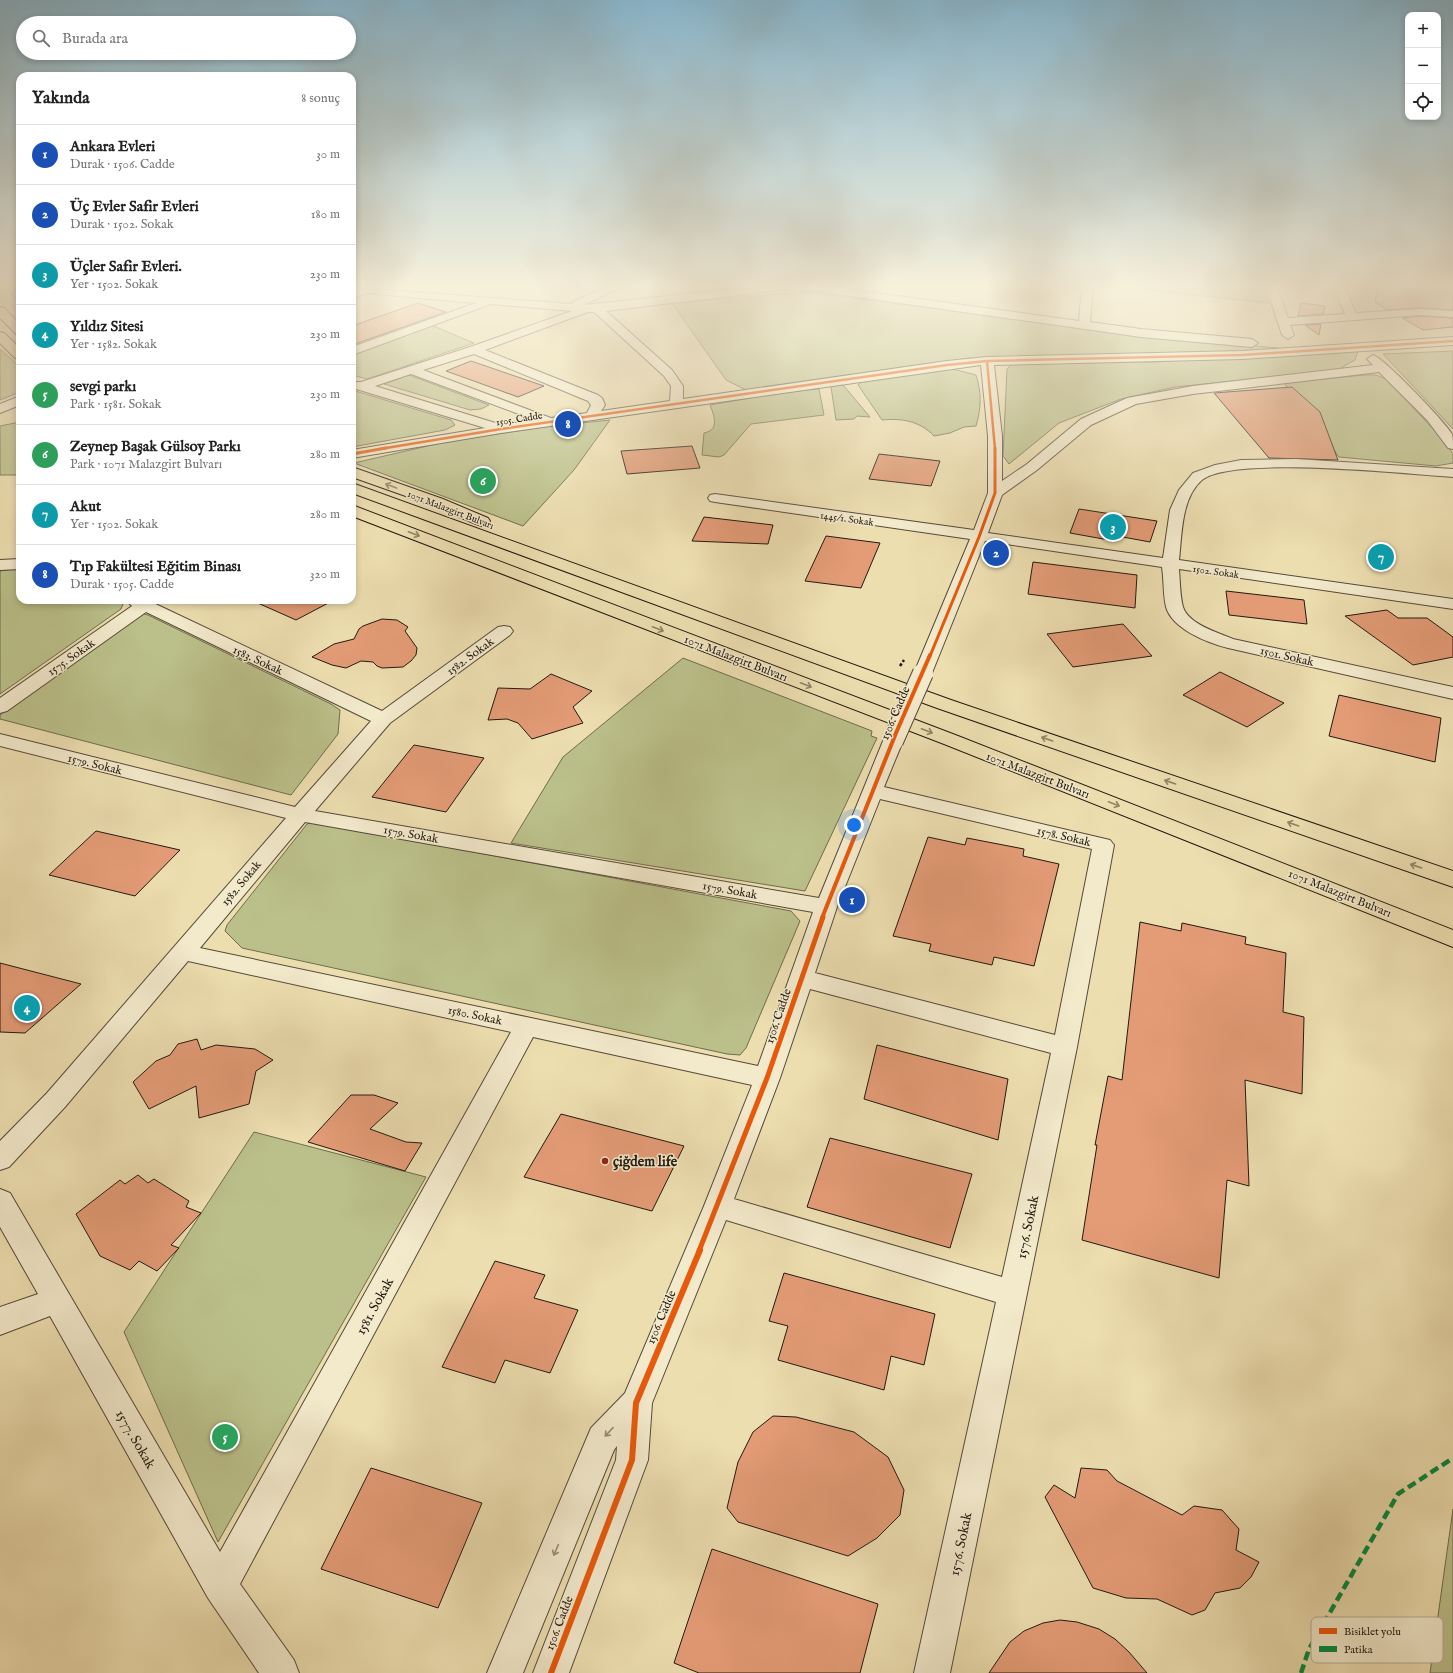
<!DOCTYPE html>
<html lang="tr">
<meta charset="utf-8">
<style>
body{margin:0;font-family:"IM FELL English",serif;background:#f6f6f6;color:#222}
.controls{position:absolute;right:12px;top:12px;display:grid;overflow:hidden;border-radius:8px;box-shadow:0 2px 6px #0003}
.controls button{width:36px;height:36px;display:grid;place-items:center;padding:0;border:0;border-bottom:1px solid #e0e0e0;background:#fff;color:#222;font:20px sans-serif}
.you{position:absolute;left:854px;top:825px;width:14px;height:14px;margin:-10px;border:3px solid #fff;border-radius:50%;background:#1a73e8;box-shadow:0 0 0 6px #1a73e833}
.badge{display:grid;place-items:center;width:26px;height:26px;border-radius:50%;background:#2563eb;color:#fff;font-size:13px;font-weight:700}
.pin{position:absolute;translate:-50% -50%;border:2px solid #fff;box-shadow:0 1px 4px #0006}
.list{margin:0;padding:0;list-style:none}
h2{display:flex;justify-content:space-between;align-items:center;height:52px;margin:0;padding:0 16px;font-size:17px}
h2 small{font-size:13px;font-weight:400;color:#767676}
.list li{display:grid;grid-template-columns:26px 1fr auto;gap:12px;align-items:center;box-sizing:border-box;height:60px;padding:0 16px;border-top:1px solid #e0e0e0}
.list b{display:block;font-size:15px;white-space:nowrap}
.list p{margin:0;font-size:13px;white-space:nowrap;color:#767676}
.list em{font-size:13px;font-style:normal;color:#767676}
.icon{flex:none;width:22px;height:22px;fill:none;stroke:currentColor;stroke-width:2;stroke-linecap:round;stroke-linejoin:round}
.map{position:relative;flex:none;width:1453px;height:1673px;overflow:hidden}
.search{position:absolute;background:#fff;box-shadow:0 2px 6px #0003;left:16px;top:16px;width:340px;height:44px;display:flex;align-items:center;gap:10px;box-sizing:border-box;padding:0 14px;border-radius:22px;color:#767676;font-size:15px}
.panel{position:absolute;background:#fff;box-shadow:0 2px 6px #0003;left:16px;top:72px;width:340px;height:532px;border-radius:12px}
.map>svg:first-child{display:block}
.green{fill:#bbc08a;stroke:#6e6c4e}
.building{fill:#e49c77;stroke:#221912}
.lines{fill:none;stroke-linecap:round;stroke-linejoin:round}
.minor-casing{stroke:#554a3a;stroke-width:2}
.major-casing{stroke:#221912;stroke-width:2}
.path{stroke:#221912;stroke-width:2.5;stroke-dasharray:3 2;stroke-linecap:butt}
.minor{fill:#f3eacc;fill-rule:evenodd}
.major{fill:#eddeb0;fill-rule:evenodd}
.minor-bridge-casing{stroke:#554a3a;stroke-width:22;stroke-linecap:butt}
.minor-bridge{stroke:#f3eacc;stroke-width:20}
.quiet{stroke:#00873e;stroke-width:4.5;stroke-dasharray:9 4.5;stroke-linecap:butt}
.cycleway-far4-casing{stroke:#f3eacc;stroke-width:4}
.cycleway-far3-casing{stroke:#f3eacc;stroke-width:5}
.cycleway-far2-casing{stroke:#f3eacc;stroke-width:6}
.cycleway-far1-casing{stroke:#f3eacc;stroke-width:8}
.cycleway-casing{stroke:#f3eacc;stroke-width:8}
.cycleway-far4{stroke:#e8590c;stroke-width:2.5}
.cycleway-far3{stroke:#e8590c;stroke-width:3}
.cycleway-far2{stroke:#e8590c;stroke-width:4}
.cycleway-far1{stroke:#e8590c;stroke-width:5}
.cycleway{stroke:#e8590c;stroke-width:6}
.oneway{stroke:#928569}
.oneway2{stroke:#958c78}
.poi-dot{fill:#8f2418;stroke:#f3eacc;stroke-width:1.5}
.labels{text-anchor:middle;stroke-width:3;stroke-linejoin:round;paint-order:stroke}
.far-street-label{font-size:10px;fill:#221912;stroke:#f3eacc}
.street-label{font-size:12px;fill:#221912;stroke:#f3eacc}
.near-poi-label{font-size:14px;font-weight:bold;fill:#221912;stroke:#f3eacc;text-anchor:start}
.near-street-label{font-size:14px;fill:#221912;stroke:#f3eacc}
.key{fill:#f3eacc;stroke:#b4ab94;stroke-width:1}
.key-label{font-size:11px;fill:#221912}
</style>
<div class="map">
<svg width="1453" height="1673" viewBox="0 0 1453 1673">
<rect width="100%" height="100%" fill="#eddeb0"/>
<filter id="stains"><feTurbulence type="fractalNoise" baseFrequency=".005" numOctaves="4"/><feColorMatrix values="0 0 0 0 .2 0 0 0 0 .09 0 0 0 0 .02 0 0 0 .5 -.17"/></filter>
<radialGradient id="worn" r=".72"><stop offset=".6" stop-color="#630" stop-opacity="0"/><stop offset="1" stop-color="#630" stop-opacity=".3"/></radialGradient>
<path class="green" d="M1105,286H1262L1269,303Z
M805,292L1156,337L1278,348L1270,350L1145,355L969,358L746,390L726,380L672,303Z
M431,325L474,343L367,379L352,375V353Z
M0,349L20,367V392L0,400Z
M1358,351L1355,360L1337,370L1175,387L1121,399L1059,423L1009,464L1003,456L1007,369L1013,363L1153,362Z
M1453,351V429L1383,354Z
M949,368L976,375C982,393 981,409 976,426L964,427L950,433L934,436C920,421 902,418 882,420L858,385L861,382Z
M409,375L489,405L481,409L470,410L384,384Z
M1365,375H1376L1388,380L1445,442L1453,454V463L1436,466L1339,457L1284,383Z
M837,385H843L870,417L857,416L854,419L836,420L831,387Z
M819,389L824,415L751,424L724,455L719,457L702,455L704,433C720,430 714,415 710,405L784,392Z
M352,390L451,420L455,425L445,430L352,447Z
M610,420L574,470L523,526L354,463L445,442L543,427Z
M20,422V475H0V426Z
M20,568V600H117L123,604L121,609L0,694V571Z
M141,613L148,615L331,704L340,710L338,734L291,795L0,719V715L135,615Z
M683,658L872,731L871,736L877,738L805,891L511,843L563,757Z
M312,822L791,911L800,921L746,1048L740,1055L727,1054L242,948L225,931L227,925L307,824Z
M254,1132L426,1177L218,1542L124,1332Z
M1453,1509V1673H1430Z"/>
<path class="building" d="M1378,286H1453V310L1420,308L1387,310L1375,302Z
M418,303L446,312L352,345V326Z
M1301,303L1325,306L1323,314L1298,316Z
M1420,316L1453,318V327L1423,330L1402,318Z
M1321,324L1319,335L1305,325Z
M471,361L544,386L518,397L446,371Z
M1292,387L1320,412L1338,460L1269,458L1214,393Z
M692,446L700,468L627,474L621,451Z
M879,454L940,461L931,486L869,479Z
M1079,509L1157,521L1150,542L1112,535L1109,540L1070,533Z
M704,517L773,525L768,544L692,541Z
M826,536L880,543L861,588L805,581Z
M1033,562L1137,575L1135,608L1028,594Z
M1226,591L1304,600L1307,624L1229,615Z
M251,600H334L296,620Z
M1387,610L1398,618H1427L1453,637V657L1413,665L1345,616Z
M382,619L397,620L408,627L405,631L417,648L416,655L411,661L403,667L382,668L377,666L373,662L361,661L346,668L332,665L312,657L334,644L354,639L359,629L363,626Z
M1123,624L1152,656L1073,667L1047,634Z
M1220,672L1284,703L1247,727L1183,695Z
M551,674L592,691L573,707L583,723L532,739L518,723L507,719L488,720L498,688L530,689Z
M1339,695L1441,718L1435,762L1329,736Z
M414,745L484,758L446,812L372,797Z
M96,831L180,850L135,896L49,875Z
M928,837L965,845L967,838L1024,849L1023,856L1059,864L1034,966L994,957L992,965L929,951L931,944L893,936Z
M1140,922L1181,931L1182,923L1246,937L1245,944L1286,953L1283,1012L1304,1017L1302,1094L1245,1080L1249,1186L1227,1180L1219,1278L1082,1240L1097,1145H1095L1108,1076L1122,1080Z
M0,963L81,984L25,1033L0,1032Z
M197,1039L201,1050L216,1045L255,1049L273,1060L256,1071L249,1104L199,1118L196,1086L149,1109L133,1082L156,1061L170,1055L178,1044Z
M877,1045L1008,1079L998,1140L864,1099Z
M351,1095H374L398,1103L370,1129L406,1142L422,1143L405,1171L308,1142Z
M561,1114L684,1146L652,1211L524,1177Z
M830,1138L972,1174L950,1248L807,1207Z
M138,1175L148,1183L154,1179L189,1201L186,1207L201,1213L171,1245L179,1248L157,1271L139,1261L130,1270L100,1256L76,1214L120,1180L125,1184Z
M495,1261L545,1275L534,1298L578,1310L550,1373L505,1360L495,1383L442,1367Z
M784,1273L935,1314L924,1365L891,1356L884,1390L778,1360L788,1326L769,1321Z
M773,1416L796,1417L854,1432L888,1457L904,1490L900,1515L877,1538L848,1556L738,1522L727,1508L738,1462L753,1432Z
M371,1468L482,1503L438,1608L321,1569Z
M1081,1468L1107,1470L1117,1481L1182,1515L1194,1506L1222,1510L1239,1529L1236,1550L1259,1562L1251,1577L1240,1588L1215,1593L1205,1610L1192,1615L1157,1599L1126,1598L1093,1588L1045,1497L1054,1485L1075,1498Z
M712,1549L878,1604L860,1673H699L674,1663Z
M1060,1620L1077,1622L1099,1629L1115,1639L1129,1652L1147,1673H989L1010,1642L1024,1631L1043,1623Z"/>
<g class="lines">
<defs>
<path id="minor" d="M608,286H622L584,305L759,286H825L1079,321L1082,286H1093L1090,322L1141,329L1252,339L1258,343L1252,347L1141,337L808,290H780L606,311L672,370L683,386V399L947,361L987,357L1242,351L1453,337V345L1242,359L994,365L1002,436V481L1027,464L1081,419L1127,398L1193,386L1373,365L1367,359L1373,355C1384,358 1444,421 1452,434C1453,438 1453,444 1453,449L1448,448L1427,420L1379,372L1193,394L1136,404L1091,425L1037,470L1002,495L988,533L1163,558L1170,510L1179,490L1193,473L1215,465L1241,460L1296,459L1453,469V477C1408,474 1232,455 1202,480C1181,498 1182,535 1179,560L1453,599V609L1179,569C1180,581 1180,596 1183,607C1188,624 1219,633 1233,639L1453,687V699L1228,648C1208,643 1172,629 1166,607C1163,594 1164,580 1162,567L985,541L932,673L929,677L923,678L917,677L914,673L970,539L715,502L710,501L708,498L710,495L715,494L974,530L988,493V436L981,365L501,433L352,458V450L485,428L353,388L352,386L353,382H361L470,347L572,311L491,304L352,355V347L476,303L365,293L359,290L361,288L571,304L573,302ZM588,312H594L664,376L671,386L670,401L601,411L605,405L602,398L598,395L485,350ZM474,354L588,401L591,405L587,413L551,418L423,370ZM411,374L535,420L502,425L375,386Z
M1266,286H1277L1288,318L1345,314L1333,286H1344L1356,313L1420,309L1453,311V317L1420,315L1290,325L1294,335L1288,339L1282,335Z
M20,396V405L0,413V404Z
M20,559V569L0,570V560Z
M126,600H147L382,711L498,627L504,626L510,627L513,631L510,635L390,723L315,811L819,898L883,741L886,737L893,735L900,737L903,741L884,787L1110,840L1114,845L1077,1047L950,1673H914L996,1302L726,1220L652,1403L648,1460L569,1673H533L616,1460L617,1446L614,1450L523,1673H487L591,1428L625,1393L704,1206L752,1085L533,1037L240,1584L294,1660L299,1673H259L208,1598L50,1316L0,1335V1307L38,1294L0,1227V1189L10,1193L220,1552L511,1032L188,961L65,1107L9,1167L0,1170V1141L47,1093L286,818L0,746V734L295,807L371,721L146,612L7,711L0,713V698L132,606ZM880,799L1092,849L1055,1035L815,973L837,907ZM305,822L813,912L758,1066L200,948ZM810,989L1051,1053L1002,1277L734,1199L780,1078Z"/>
<path id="major" d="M6,286H18L20,288V299L16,297Z
M364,286H379L352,300V292Z
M0,307L4,308L20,324V335L16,334L0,318Z
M0,332L4,333L20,348V359L15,358L0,343Z
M352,467L443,499L488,518L490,521L488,524L482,526L476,524L431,505L352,477Z
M352,483L951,700L1453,871V887L937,708L352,493Z
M352,505L958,736L1453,930V947L944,744L352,516Z"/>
</defs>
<use href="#minor" class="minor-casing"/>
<use href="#major" class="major-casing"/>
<path class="path" d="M900,666L904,660"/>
<use href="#minor" class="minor"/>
<use href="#major" class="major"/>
<defs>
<path id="minor-bridge" d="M893,741L923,673"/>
</defs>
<use href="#minor-bridge" class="minor-bridge-casing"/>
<use href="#minor-bridge" class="minor-bridge"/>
<path class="quiet" d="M1301,1673L1309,1649L1398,1494L1453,1458"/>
<defs>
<path id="cycleway-far4" d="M987,361L995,449
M380,449L501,429L947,365L987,361L1242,355L1453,341"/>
<path id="cycleway-far3" d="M352,454L386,448
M930,656L979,537L995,493V448"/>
<path id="cycleway-far2" d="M822,918L896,733L930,655"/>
<path id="cycleway-far1" d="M699,1251L767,1078L823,917"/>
<path id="cycleway" d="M551,1673L632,1460L636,1403L700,1250"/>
</defs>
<use href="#cycleway-far4" class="cycleway-far4-casing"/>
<use href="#cycleway-far3" class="cycleway-far3-casing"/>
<use href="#cycleway-far2" class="cycleway-far2-casing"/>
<use href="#cycleway-far1" class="cycleway-far1-casing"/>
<use href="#cycleway" class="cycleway-casing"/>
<use href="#cycleway-far4" class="cycleway-far4"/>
<use href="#cycleway-far3" class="cycleway-far3"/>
<use href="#cycleway-far2" class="cycleway-far2"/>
<use href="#cycleway-far1" class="cycleway-far1"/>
<use href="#cycleway" class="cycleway"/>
</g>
<defs><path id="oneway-shaft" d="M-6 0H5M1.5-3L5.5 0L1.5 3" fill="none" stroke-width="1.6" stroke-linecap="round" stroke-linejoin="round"/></defs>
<g class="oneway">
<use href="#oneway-shaft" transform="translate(391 486) rotate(-160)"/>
<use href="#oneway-shaft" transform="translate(414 534) rotate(21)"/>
<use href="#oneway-shaft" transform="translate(658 629) rotate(21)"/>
<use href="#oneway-shaft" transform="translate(806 685) rotate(21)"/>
<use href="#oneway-shaft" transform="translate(927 731) rotate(21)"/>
<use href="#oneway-shaft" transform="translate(1047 739) rotate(-161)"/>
<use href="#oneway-shaft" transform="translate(1170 782) rotate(-161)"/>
<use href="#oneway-shaft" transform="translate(1114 804) rotate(21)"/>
<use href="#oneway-shaft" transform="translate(1293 824) rotate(-161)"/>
<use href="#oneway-shaft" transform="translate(1416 866) rotate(-161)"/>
</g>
<g class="oneway2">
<use href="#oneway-shaft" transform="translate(609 1432) rotate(133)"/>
<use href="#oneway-shaft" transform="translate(556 1550) rotate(113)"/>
</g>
<linearGradient id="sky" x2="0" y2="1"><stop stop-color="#89b7ce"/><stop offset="0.55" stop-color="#f7f0db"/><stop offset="1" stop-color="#f7f0db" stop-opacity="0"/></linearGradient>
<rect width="1453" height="520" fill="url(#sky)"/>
<circle class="poi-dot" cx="605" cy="1161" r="4"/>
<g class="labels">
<g class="far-street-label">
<text transform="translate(519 418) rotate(-9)" y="4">1505. Cadde</text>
<text transform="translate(451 509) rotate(21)" y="4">1071 Malazgirt Bulvarı</text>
<text transform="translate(847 518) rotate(8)" y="4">1445/1. Sokak</text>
<text transform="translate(1216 571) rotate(8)" y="4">1502. Sokak</text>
</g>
<g class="street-label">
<text transform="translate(470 656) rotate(-36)" y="4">1582. Sokak</text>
<text transform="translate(1287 656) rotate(13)" y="4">1501. Sokak</text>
<text transform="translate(71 657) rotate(-35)" y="4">1575. Sokak</text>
<text transform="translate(736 658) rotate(21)" y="4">1071 Malazgirt Bulvarı</text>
<text transform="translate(258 660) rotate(25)" y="4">1583. Sokak</text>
<text transform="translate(895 713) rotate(-67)" y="4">1506. Cadde</text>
<text transform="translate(95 764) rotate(14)" y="4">1579. Sokak</text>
<text transform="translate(1038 775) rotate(21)" y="4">1071 Malazgirt Bulvarı</text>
<text transform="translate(411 834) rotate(10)" y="4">1579. Sokak</text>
<text transform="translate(1064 836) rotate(13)" y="4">1578. Sokak</text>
<text transform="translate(241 883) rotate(-50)" y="4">1582. Sokak</text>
<text transform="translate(730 890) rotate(10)" y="4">1579. Sokak</text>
<text transform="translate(1340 893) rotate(22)" y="4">1071 Malazgirt Bulvarı</text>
<text transform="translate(475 1015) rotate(12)" y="4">1580. Sokak</text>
<text transform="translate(778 1016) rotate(-71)" y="4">1506. Cadde</text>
<text transform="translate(661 1317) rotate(-67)" y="4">1506. Cadde</text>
<text transform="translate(559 1623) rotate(-69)" y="4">1506. Cadde</text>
</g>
<g class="near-poi-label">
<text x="613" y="1166">çiğdem life</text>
</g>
<g class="near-street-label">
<text transform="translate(1027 1227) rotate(-78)" y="5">1576. Sokak</text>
<text transform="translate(374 1306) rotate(-61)" y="5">1581. Sokak</text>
<text transform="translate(136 1439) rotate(60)" y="5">1577. Sokak</text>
<text transform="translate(960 1544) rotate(-78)" y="5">1576. Sokak</text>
</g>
</g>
<rect x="1311" y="1617" width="132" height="46" rx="6" class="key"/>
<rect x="1319" y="1628" width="18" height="6" fill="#e8590c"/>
<rect x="1319" y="1646" width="18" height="6" fill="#00873e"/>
<g class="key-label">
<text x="1344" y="1635">Bisiklet yolu</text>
<text x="1344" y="1653">Patika</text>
</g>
<rect width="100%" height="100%" filter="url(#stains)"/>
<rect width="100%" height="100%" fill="url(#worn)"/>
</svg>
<div class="controls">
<button>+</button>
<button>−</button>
<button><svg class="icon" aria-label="locate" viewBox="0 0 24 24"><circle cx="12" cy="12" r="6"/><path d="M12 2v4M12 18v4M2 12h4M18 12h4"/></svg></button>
</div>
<div class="you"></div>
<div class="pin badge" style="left:852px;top:900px;background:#1a4fb4">1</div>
<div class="pin badge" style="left:996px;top:553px;background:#1a4fb4">2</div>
<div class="pin badge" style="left:1113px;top:527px;background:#0f9aa8">3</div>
<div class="pin badge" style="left:27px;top:1008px;background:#0f9aa8">4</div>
<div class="pin badge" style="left:225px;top:1437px;background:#2e9e5b">5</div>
<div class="pin badge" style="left:483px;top:481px;background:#2e9e5b">6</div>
<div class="pin badge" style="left:1381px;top:557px;background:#0f9aa8">7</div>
<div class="pin badge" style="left:568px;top:424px;background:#1a4fb4">8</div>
<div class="search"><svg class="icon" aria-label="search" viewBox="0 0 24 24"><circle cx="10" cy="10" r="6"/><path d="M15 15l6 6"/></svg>Burada ara</div>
<section class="panel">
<h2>Yakında<small>8 sonuç</small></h2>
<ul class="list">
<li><span class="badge" style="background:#1a4fb4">1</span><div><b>Ankara Evleri</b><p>Durak · 1506. Cadde</p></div><em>30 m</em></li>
<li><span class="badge" style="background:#1a4fb4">2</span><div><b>Üç Evler Safir Evleri</b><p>Durak · 1502. Sokak</p></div><em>180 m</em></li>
<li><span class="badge" style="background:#0f9aa8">3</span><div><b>Üçler Safir Evleri.</b><p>Yer · 1502. Sokak</p></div><em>230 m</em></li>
<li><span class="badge" style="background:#0f9aa8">4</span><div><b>Yıldız Sitesi</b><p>Yer · 1582. Sokak</p></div><em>230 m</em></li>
<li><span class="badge" style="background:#2e9e5b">5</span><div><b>sevgi parkı</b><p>Park · 1581. Sokak</p></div><em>230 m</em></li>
<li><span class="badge" style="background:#2e9e5b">6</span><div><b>Zeynep Başak Gülsoy Parkı</b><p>Park · 1071 Malazgirt Bulvarı</p></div><em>280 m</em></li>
<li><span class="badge" style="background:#0f9aa8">7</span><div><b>Akut</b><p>Yer · 1502. Sokak</p></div><em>280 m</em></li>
<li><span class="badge" style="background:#1a4fb4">8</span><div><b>Tıp Fakültesi Eğitim Binası</b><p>Durak · 1505. Cadde</p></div><em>320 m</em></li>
</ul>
</section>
</div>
